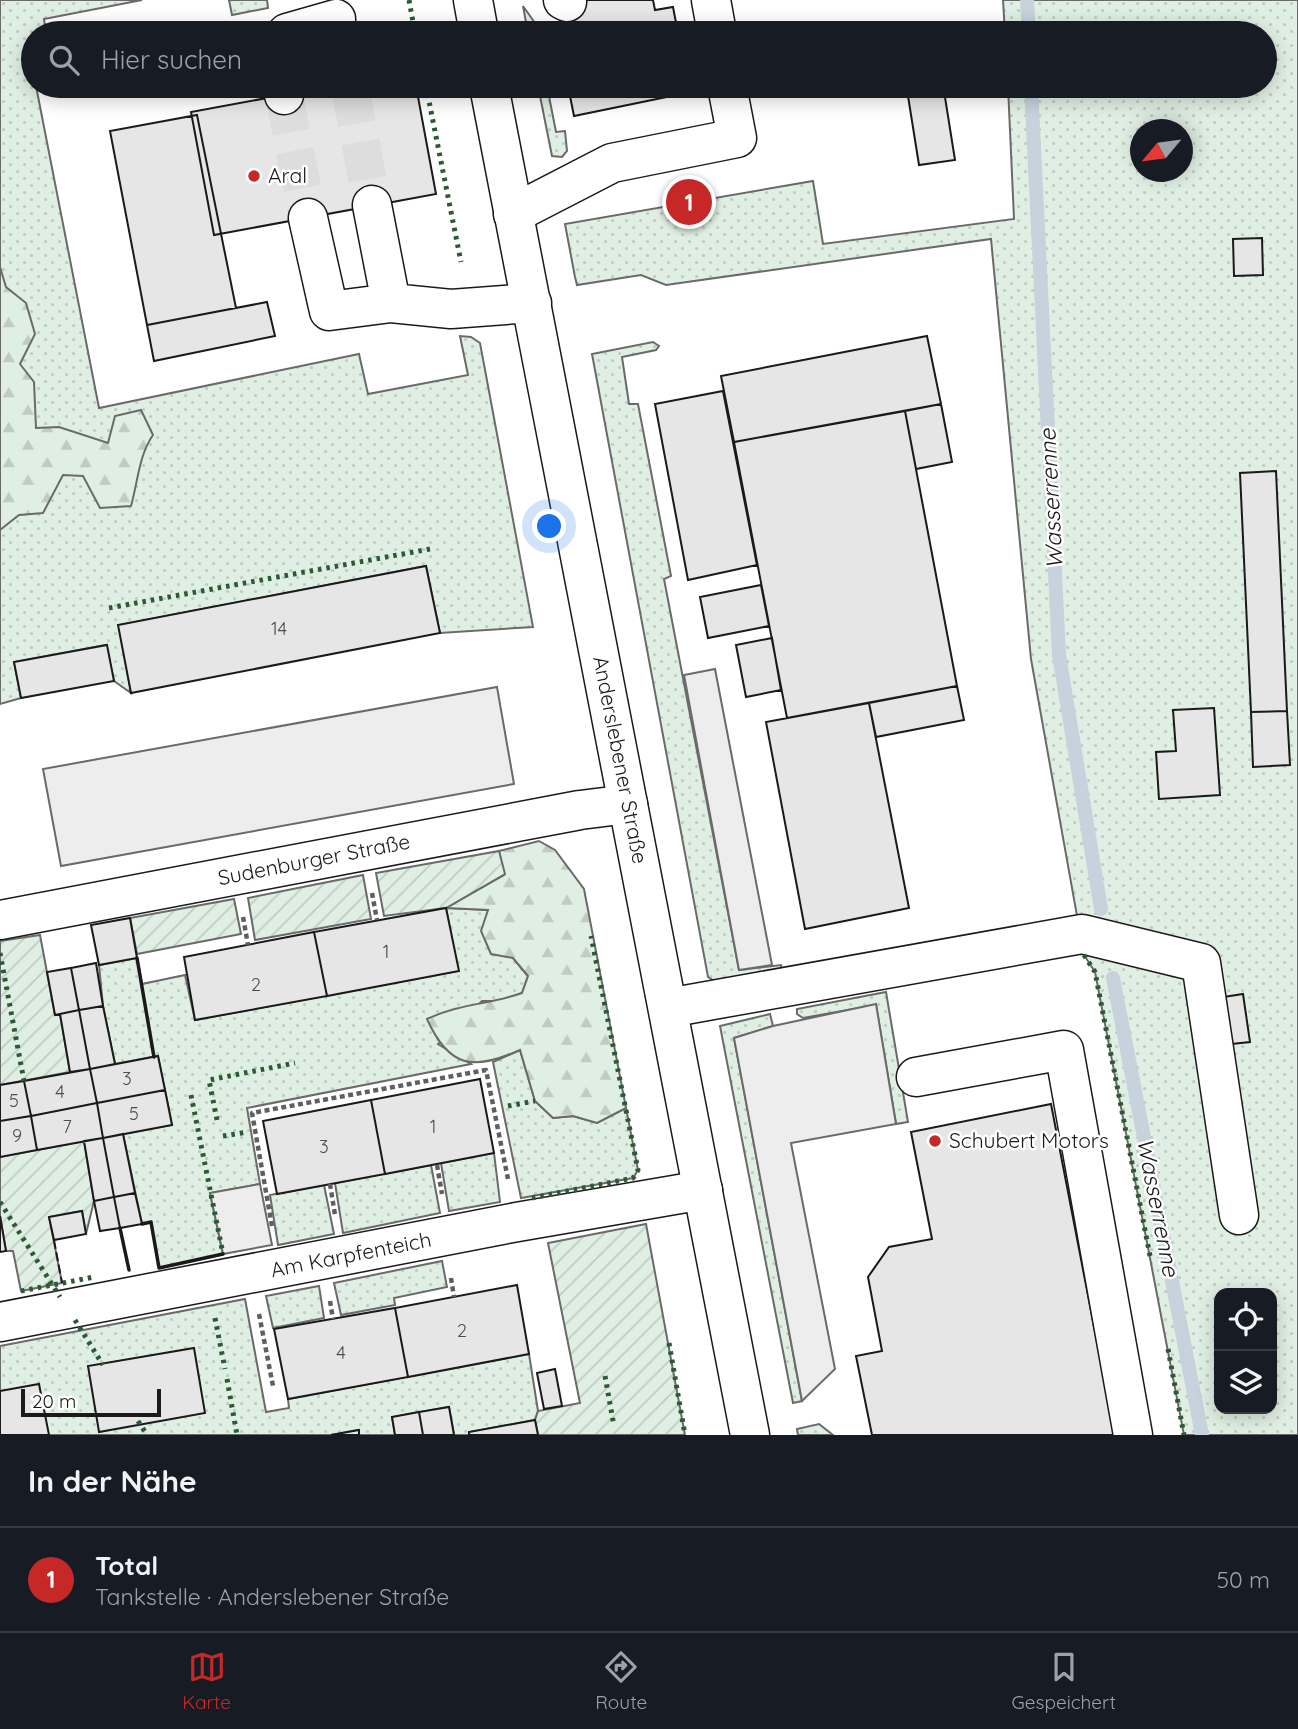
<!DOCTYPE html>
<html lang="de">
<meta charset="utf-8">
<style>
body{margin:0;font-family:Quicksand,sans-serif;background:#242831;color:#f1f3f6}
.controls{position:absolute;right:21px;bottom:21px;display:grid;overflow:hidden;border-radius:14px;box-shadow:0 4px 18px #0003}
.controls button{width:63px;height:63px;display:grid;place-items:center;padding:0;border:0;border-bottom:2px solid #363941;background:#171b24;color:#f1f3f6;font:35px sans-serif}
.compass{position:absolute;left:1130px;top:119px;width:63px;height:63px;border-radius:50%;background:#171b24;box-shadow:0 4px 18px #0003;rotate:241deg}
.scale{position:absolute;left:21px;bottom:18px;width:140px;box-sizing:border-box;padding-left:7px;border:4px solid #1a1a1a;border-top:0;font-size:19px;line-height:24px;white-space:nowrap;color:#1a1a1a;-webkit-text-stroke:5px #fff;paint-order:stroke}
.you{position:absolute;left:550px;top:527px;width:24px;height:24px;margin:-18px;border:5px solid #fff;border-radius:50%;background:#1a73e8;box-shadow:0 0 0 10px #1a73e833}
.badge{display:grid;place-items:center;width:46px;height:46px;border-radius:50%;background:#c62828;color:#fff;font-size:23px;font-weight:700}
.pin{position:absolute;translate:-50% -50%;border:4px solid #fff;box-shadow:0 2px 7px #0006}
.list{margin:0;padding:0;list-style:none}
h2{display:flex;justify-content:space-between;align-items:center;height:91px;margin:0;padding:0 28px;font-size:30px}
h2 small{font-size:23px;font-weight:400;color:#9ea1a6}
.list li{display:grid;grid-template-columns:46px 1fr auto;gap:21px;align-items:center;box-sizing:border-box;height:105px;padding:0 28px;border-top:2px solid #363941}
.list b{display:block;font-size:26px;white-space:nowrap}
.list p{margin:0;font-size:23px;white-space:nowrap;color:#9ea1a6}
.list em{font-size:23px;font-style:normal;color:#9ea1a6}
.icon{flex:none;width:38px;height:38px;fill:none;stroke:currentColor;stroke-width:2;stroke-linecap:round;stroke-linejoin:round}
.map{position:relative;flex:none;width:1298px;height:1435px;overflow:hidden}
.search{position:absolute;background:#171b24;box-shadow:0 4px 18px #0003;left:21px;right:21px;top:21px;height:77px;display:flex;align-items:center;gap:18px;box-sizing:border-box;padding:0 24px;border-radius:38px;color:#9ea1a6;font-size:26px}
.sheet{height:196px;background:#171b24}
nav{display:flex;justify-content:space-around;align-items:center;box-sizing:border-box;height:98px;border-top:2px solid #363941;background:#171b24;font-size:19px;color:#9ea1a6}
nav a{display:grid;justify-items:center;gap:4px}
nav .on{color:#c62828}
.map>svg:first-child{display:block}
.grass{fill:url(#grass-dots);stroke:#6a6a6a;stroke-width:2;fill-rule:evenodd}
.forest{fill:url(#forest-firs);stroke:#6a6a6a;stroke-width:2}
.garden{fill:url(#garden-furrows);stroke:#6a6a6a;stroke-width:2}
.parking{fill:#ededed;stroke:#6a6a6a;stroke-width:2}
.lines{fill:none;stroke-linecap:round;stroke-linejoin:round}
.stream{stroke:#c6d2dc;stroke-width:14}
.building{fill:#e6e6e6;stroke:#1a1a1a;stroke-width:2}
.minor-tunnel{stroke:#ddd;stroke-width:38;stroke-dasharray:38 19;stroke-linecap:butt}
.minor-casing{stroke:#1a1a1a;stroke-width:41}
.major-casing{stroke:#1a1a1a;stroke-width:41}
.path{stroke:#5f5f5f;stroke-width:4.5;stroke-dasharray:5 3.5;stroke-linecap:butt}
.minor{stroke:#fff;stroke-width:38}
.major{stroke:#fff;stroke-width:38}
.hedge{stroke:#2b5a34;stroke-width:5;stroke-dasharray:3.5 5;stroke-linecap:butt}
.fence{stroke:#1a1a1a;stroke-width:2;stroke-dasharray:9 3.5;stroke-linecap:butt}
.wall{stroke:#1a1a1a;stroke-width:3.5}
.poi-dot{fill:#c62828;stroke:#fff;stroke-width:2.5}
.labels{text-anchor:middle;stroke-width:5;stroke-linejoin:round;paint-order:stroke}
.number-label{font-size:18px;fill:#4d4d4d}
.poi-label{font-size:21px;fill:#1a1a1a;stroke:#fff;text-anchor:start}
.street-label{font-size:21px;fill:#1a1a1a;stroke:#fff}
.water-label{font-size:23px;font-style:italic;fill:#1a1a1a;stroke:#fff}
</style>
<div class="map">
<svg width="1298" height="1435" viewBox="0 0 1298 1435">
<defs>
<pattern id="grass-dots" width="8" height="8" patternUnits="userSpaceOnUse" patternTransform="scale(1.75)"><rect width="8" height="8" fill="#e0efe3"/><path d="M2 2h.1M6 6h.1" fill="none" stroke="#c0ccc2" stroke-width="1.8" stroke-linecap="round"/></pattern>
<pattern id="forest-firs" width="22" height="20" patternUnits="userSpaceOnUse" patternTransform="scale(1.75)"><rect width="22" height="20" fill="#e0efe3"/><path d="M5 1l3.5 6h-7zM16 11l3.5 6h-7z" fill="#c0ccc2"/></pattern>
<pattern id="garden-furrows" width="10" height="10" patternUnits="userSpaceOnUse" patternTransform="scale(1.75)"><rect width="10" height="10" fill="#e0efe3"/><path d="M-1 1l2-2M0 10L10 0M9 11l2-2" fill="none" stroke="#c0ccc2"/></pattern>
</defs>
<rect width="100%" height="100%" fill="#fff"/>
<path class="grass" d="M0,0H142L44,19L46,33H33V86H36L99,408L359,354L368,394L468,375L460,336L471,337L480,343L533,627L440,633L426,566L119,625L131,693L114,681L106,645L14,662L21,698L0,704Z
M229,0H267L268,8L232,15Z
M1003,0H1298V1435H1184L1095,972L1084,955L1031,659L991,239L666,285L641,275L577,285L575,277L565,224L813,181L823,244L1014,219L1008,86H1265V33H1005ZM1140,130H1182V172H1140ZM1219,1293H1272V1409H1219Z
M523,6L542,33H528Z
M538,86H547L556,132L565,131L567,151L562,157L552,156Z
M653,342L659,346L656,350L622,357L629,404H638L671,576L664,579L739,970L781,965L783,975L719,984L708,977L592,354Z
M446,908L489,910L513,958L528,976L522,993L499,1001H482L438,1044L471,1064L247,1108L260,1184L210,1193L223,1254L159,1268L151,1222L142,1224L123,1134L172,1125L158,1056L115,1064L103,1006L99,965L137,958L142,984L185,975L195,1020L458,971Z
M886,992L908,1122L896,1124L876,1005L803,1018L797,1014V1009Z
M770,1014L773,1026L734,1038L802,1401L793,1403L720,1026Z
M520,1050L535,1101L553,1118L573,1116L597,1123L626,1108L638,1170L633,1178L521,1198L493,1062Z
M494,1153L500,1202L449,1211L441,1163Z
M431,1165L440,1213L343,1233L335,1183Z
M324,1185L334,1234L278,1245L270,1195Z
M442,1261L447,1287L394,1298L395,1305L341,1315L334,1283Z
M319,1286L324,1318L273,1328L266,1296Z
M245,1299L266,1412L289,1408L288,1399L529,1354L538,1411L535,1420L469,1432V1435H451L454,1434L449,1407L392,1417L395,1435H359L358,1430L331,1435H0V1346Z
M819,1424L833,1435H798L797,1429Z"/>
<path class="forest" d="M0,267L6,287L26,303L35,334L20,364L34,382L36,428L59,427L108,443L115,416L141,410L153,435C139,455 138,481 131,506L100,508L83,476L63,475L43,513L19,515L0,530Z
M539,841L555,850L584,889L626,1108L597,1123L573,1116L553,1118L535,1101L520,1050C473,1071 449,1068 427,1019C461,1003 489,1005 522,993L528,976L513,958L491,954L481,931L488,910L446,908L504,875L499,851Z"/>
<path class="garden" d="M499,851L505,874L446,908L384,916L376,873Z
M363,875L371,919L255,940L248,898Z
M234,899L241,934L137,954L130,918Z
M40,935L55,1015L60,1014L70,1072L0,1085V941Z
M84,1141L94,1201L86,1234L82,1211L49,1217L62,1283L21,1291L13,1251H6L0,1216V1157Z
M646,1224L685,1435H538L535,1420L538,1411L580,1403L548,1243Z"/>
<path class="parking" d="M715,669L772,965L739,970L684,675Z
M497,687L514,784L61,866L43,769Z
M876,1004L896,1124L791,1143L835,1369L802,1401L734,1038L773,1026Z
M260,1184L272,1245L223,1254L210,1193Z"/>
<g class="lines">
<path class="stream" d="M1027,0L1029,33
M1031,86L1059,655L1101,909
M1113,978L1202,1435"/>
</g>
<path class="building" d="M567,0H653L655,10L673,7L678,33H557L556,30L572,27Z
M332,86H416L436,194L214,235L191,112Z
M568,86H689L691,92L574,116Z
M944,91L955,160L919,165L908,96Z
M197,115L236,308L147,325L110,131Z
M1262,238L1263,275L1234,276L1233,239Z
M267,302L275,336L154,361L147,325Z
M927,336L941,404L734,442L721,376Z
M723,391L757,565L688,580L655,404Z
M941,404L952,462L916,469L905,411Z
M905,411L957,686L787,718L734,442Z
M1276,471L1287,711L1251,712L1240,473Z
M426,566L440,633L131,693L118,625Z
M761,585L769,626L708,638L700,597Z
M772,638L781,690L746,697L736,645Z
M107,645L114,681L21,698L14,662Z
M957,686L964,720L876,737L869,703Z
M869,703L909,908L805,929L766,722Z
M1214,708L1220,795L1159,799L1156,752L1176,751L1173,710Z
M1287,711L1290,765L1253,767L1251,712Z
M446,908L459,971L327,996L314,932Z
M130,918L137,958L99,965L91,925Z
M314,932L327,996L195,1020L184,957Z
M96,963L103,1006L79,1010L71,968Z
M71,968L79,1010L55,1015L47,972Z
M1243,994L1250,1042L1222,1045L1217,998Z
M103,1006L115,1064L90,1069L79,1010Z
M79,1010L90,1069L70,1072L60,1014Z
M158,1056L165,1090L97,1103L90,1069Z
M90,1069L97,1103L31,1116L24,1081Z
M480,1079L494,1153L385,1174L371,1100Z
M24,1081L31,1116L0,1121V1085Z
M165,1090L172,1125L103,1138L97,1103Z
M371,1100L385,1174L277,1194L263,1121Z
M97,1103L103,1138L37,1150L31,1116Z
M1051,1104L1115,1435H872L856,1356L882,1351L868,1277L889,1247L932,1239L911,1132Z
M31,1116L37,1150L0,1157V1121Z
M123,1134L135,1193L114,1197L103,1138Z
M103,1138L114,1197L94,1201L84,1141Z
M135,1193L142,1224L120,1228L114,1197Z
M114,1197L120,1228L100,1231L94,1201Z
M82,1211L86,1234L54,1240L49,1217Z
M0,1216L6,1251L0,1252Z
M517,1285L529,1354L408,1377L395,1308Z
M395,1308L408,1377L288,1399L274,1329Z
M194,1348L205,1413L99,1432L88,1366Z
M555,1369L562,1406L544,1409L537,1373Z
M39,1384L49,1435H0V1391Z
M449,1407L454,1435H423L419,1412Z
M419,1412L423,1435H395L392,1417Z
M535,1420L538,1435H469V1432Z
M359,1430V1435H331Z"/>
<g class="lines">
<path class="minor-tunnel" d="M350,86L372,205
M284,95L308,218"/>
<defs>
<path id="minor" d="M563,0L567,2
M711,0L717,33
M287,33L336,19
M283,86L284,95
M372,205L391,303L451,309L532,303
M513,214L612,163L737,138L727,86
M308,218L329,311L391,303
M0,920L580,810L628,804
M668,1008L1082,934L1201,963L1239,1215
M916,1077L1064,1050L1133,1435
M0,1322L517,1222L703,1190"/>
<path id="major" d="M473,0L479,33
M489,86L750,1435"/>
</defs>
<use href="#minor" class="minor-casing"/>
<use href="#major" class="major-casing"/>
<path class="path" d="M372,893L377,920
M243,917L248,945
M437,1165L442,1194
M330,1184L335,1215
M272,1226L252,1113L486,1070L508,1179
M451,1278L454,1297
M330,1301L333,1319
M259,1314L273,1386"/>
<use href="#minor" class="minor"/>
<use href="#major" class="major"/>
<path class="hedge" d="M409,0L415,33
M426,86L461,262
M109,608L430,549
M0,953L24,1081
M1084,955L1095,972L1150,1256
M191,1095L223,1254
M508,1106L535,1101
M217,1120L209,1080L295,1063
M223,1136L248,1132
M532,1198L633,1178L638,1170L591,936
M0,1202L60,1297
M21,1291L94,1277
M215,1318L225,1369
M75,1320L103,1365
M669,1343L685,1435
M1168,1349L1184,1435
M605,1376L614,1426
M227,1379L237,1435
M138,1421L147,1435"/>
<path class="fence" d="M54,1240L62,1283"/>
<path class="wall" d="M137,958L154,1057
M142,1224L151,1222L159,1268L223,1254
M120,1228L129,1270"/>
</g>
<g class="poi-dot">
<circle cx="254" cy="176" r="7"/>
<circle cx="935" cy="1141" r="7"/>
</g>
<g class="labels">
<g class="number-label">
<text x="279" y="635">14</text>
<text x="386" y="958">1</text>
<text x="256" y="991">2</text>
<text x="127" y="1085">3</text>
<text x="60" y="1098">4</text>
<text x="14" y="1107">5</text>
<text x="134" y="1120">5</text>
<text x="67" y="1133">7</text>
<text x="433" y="1133">1</text>
<text x="17" y="1142">9</text>
<text x="324" y="1153">3</text>
<text x="462" y="1337">2</text>
<text x="341" y="1359">4</text>
</g>
<g class="poi-label">
<text x="268" y="183">Aral</text>
<text x="949" y="1148">Schubert Motors</text>
</g>
<g class="street-label">
<text transform="translate(620 760) rotate(79)" y="7">Anderslebener Straße</text>
<text transform="translate(314 860) rotate(-11)" y="7">Sudenburger Straße</text>
<text transform="translate(351 1255) rotate(-11)" y="7">Am Karpfenteich</text>
</g>
<g class="water-label">
<text transform="translate(1051 499) rotate(-93)" y="8">Wasserrenne</text>
<text transform="translate(1158 1207) rotate(79)" y="8">Wasserrenne</text>
</g>
</g>
</svg>
<div class="controls">
<button><svg class="icon" aria-label="locate" viewBox="0 0 24 24"><circle cx="12" cy="12" r="6"/><path d="M12 2v4M12 18v4M2 12h4M18 12h4"/></svg></button>
<button><svg class="icon" aria-label="layers" viewBox="0 0 24 24"><path d="M12 4l9 5-9 5-9-5zM3 14l9 5 9-5"/></svg></button>
</div>
<svg class="compass" viewBox="-18 -18 36 36"><path d="M0-13l5 13h-10z" fill="#e53935"/><path d="M0 13l5-13h-10z" fill="#9ea1a6"/></svg>
<div class="scale">20 m</div>
<div class="you"></div>
<div class="pin badge" style="left:689px;top:202px">1</div>
<div class="search"><svg class="icon" aria-label="search" viewBox="0 0 24 24"><circle cx="10" cy="10" r="6"/><path d="M15 15l6 6"/></svg>Hier suchen</div>
</div>
<section class="sheet">
<h2>In der Nähe<small></small></h2>
<ul class="list">
<li><span class="badge">1</span><div><b>Total</b><p>Tankstelle · Anderslebener Straße</p></div><em>50 m</em></li>
</ul>
</section>
<nav>
<a class="on"><svg class="icon" aria-label="map" viewBox="0 0 24 24"><path d="M3 6l6-2 6 2 6-2v14l-6 2-6-2-6 2zM9 4v14M15 6v14"/></svg>Karte</a>
<a><svg class="icon" aria-label="directions" viewBox="0 0 24 24"><path d="M12 3l9 9-9 9-9-9zM9 14v-3h6M13 9l2 2-2 2"/></svg>Route</a>
<a><svg class="icon" aria-label="saved" viewBox="0 0 24 24"><path d="M7 4h10v16l-5-4-5 4z"/></svg>Gespeichert</a>
</nav>
